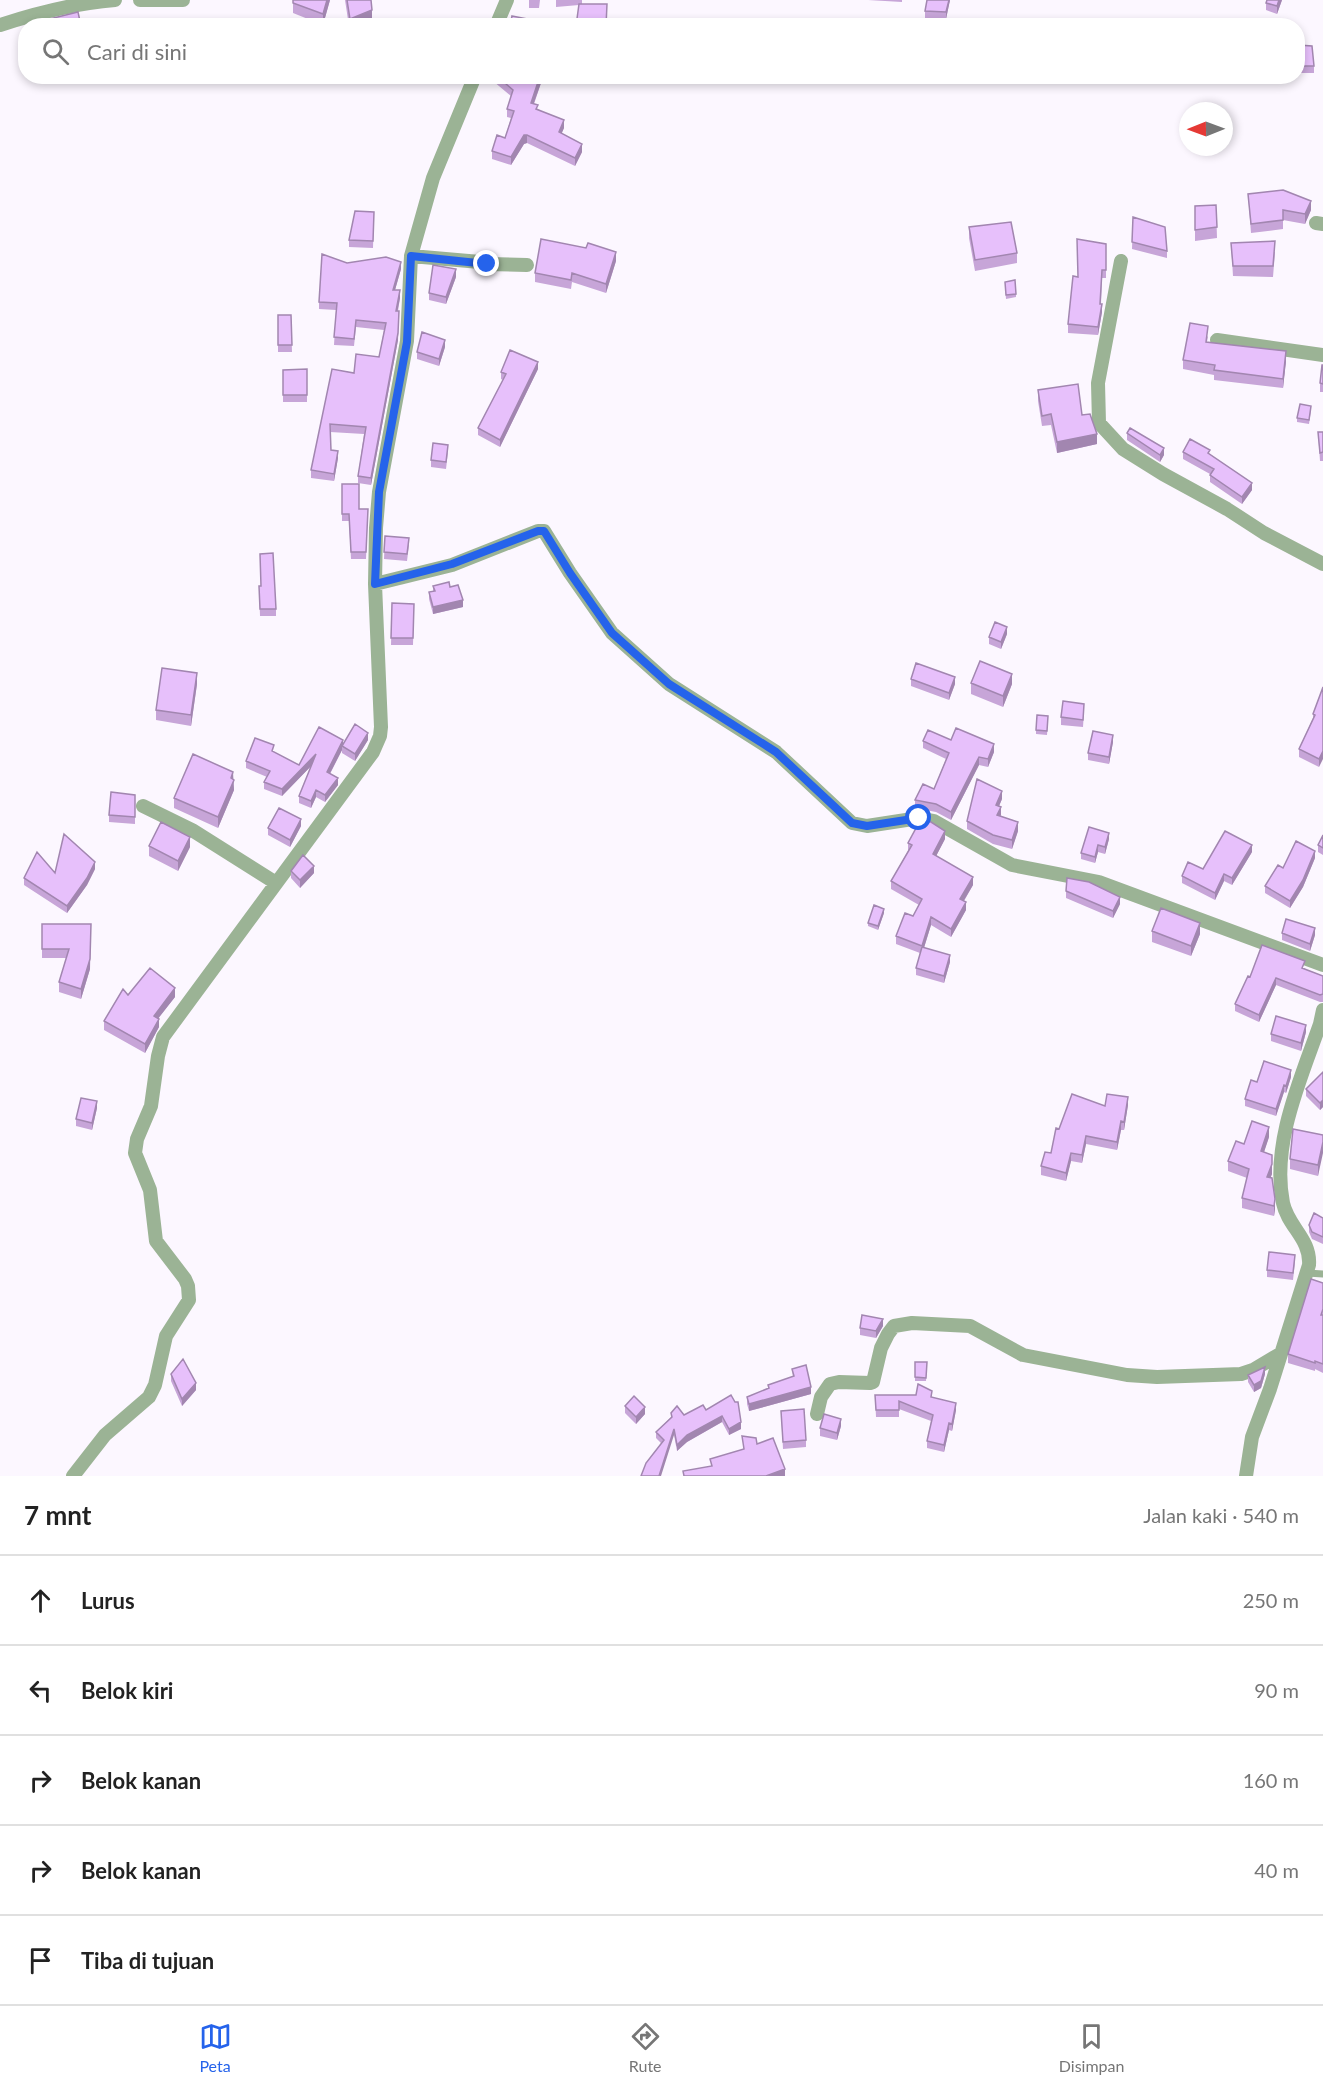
<!DOCTYPE html>
<html lang="id">
<meta charset="utf-8">
<style>
body{margin:0;font-family:Lato,sans-serif;background:#f2f2f2;color:#222}
.compass{position:absolute;left:1179px;top:102px;width:54px;height:54px;border-radius:50%;background:#fff;box-shadow:0 3px 9px #0003;rotate:269deg}
.stop{position:absolute;width:18px;height:18px;margin:-14px;border:4px solid #2563eb;border-radius:50%;background:#fff}
.stop.end{background:#2563eb;border-color:#fff;box-shadow:0 2px 6px #0008}
.list{margin:0;padding:0;list-style:none}
h2{display:flex;justify-content:space-between;align-items:center;height:78px;margin:0;padding:0 24px;font-size:26px}
h2 small{font-size:20px;font-weight:400;color:#767676}
.list li{display:grid;grid-template-columns:39px 1fr auto;gap:18px;align-items:center;box-sizing:border-box;height:90px;padding:0 24px;border-top:2px solid #e0e0e0}
.list b{display:block;font-size:22px;white-space:nowrap}
.list em{font-size:20px;font-style:normal;color:#767676}
.icon{flex:none;width:33px;height:33px;fill:none;stroke:currentColor;stroke-width:2;stroke-linecap:round;stroke-linejoin:round}
.map{position:relative;flex:none;width:1323px;height:1476px;overflow:hidden}
.search{position:absolute;background:#fff;box-shadow:0 3px 9px #0003;left:18px;right:18px;top:18px;height:66px;display:flex;align-items:center;gap:15px;box-sizing:border-box;padding:0 21px;border-radius:24px;color:#767676;font-size:22px}
.sheet{height:528px;background:#fff}
nav{display:flex;justify-content:space-around;align-items:center;box-sizing:border-box;height:84px;border-top:2px solid #e0e0e0;background:#fff;font-size:16px;color:#767676}
nav a{display:grid;justify-items:center;gap:3px}
nav .on{color:#2563eb}
.map>svg:first-child{display:block}
.lines{fill:none;stroke-linecap:round;stroke-linejoin:round}
.service{stroke:#9bb395;stroke-width:7}
.minor{stroke:#9bb395;stroke-width:14}
.wall{fill:#c7a5d8}
.shaded-wall{fill:#a286b0}
.building{fill:#e7c0fb;stroke:#a286b0;stroke-width:1.5}
.route{stroke:#2563eb;stroke-width:8}
</style>
<div class="map">
<svg width="1323" height="1476" viewBox="0 0 1323 1476">
<rect width="100%" height="100%" fill="#fcf7ff"/>
<g class="lines">
<path class="service" d="M1307,1273L1323,1274"/>
<path class="minor" d="M140,0H183
M0,25C37,13 76,3 115,0
M496,26L507,0
M1316,223L1323,224
M411,256L480,262L487,264L527,265
M1121,261L1098,383L1099,423L1123,449L1163,474L1227,509L1264,533L1323,564
M1217,340L1323,355
M375,584L452,565L538,531H544L570,573L612,633L669,684L776,752L852,823L867,826L919,818L934,821L1012,865L1099,882L1323,965
M143,806L192,830L276,883
M817,1414L821,1397L830,1384L839,1382L870,1383L873,1382L881,1348L888,1334L894,1326L912,1323L970,1326L1023,1355L1127,1375L1157,1377L1241,1374L1253,1370L1280,1354
M73,1476L105,1435L149,1397L155,1385L166,1336L189,1300L188,1286L185,1279L156,1241L150,1190L135,1153L137,1139L151,1106L158,1056L163,1037L373,752L380,736L381,727L375,584L376,528L379,492L407,341L411,256L433,178L475,76
M1246,1476L1252,1437L1270,1389L1309,1265C1311,1239 1288,1227 1283,1203C1271,1144 1301,1078 1320,1024L1323,1010"/>
</g>
<path class="wall" d="M330,0L323,25L293,13V3Z
M345,0H371L372,20L359,26H349Z
M529,0H540L539,8H529Z
M556,0H582V4H607L606,26H576L579,5L556,7Z
M868,0H902V2Z
M950,0L946,19L925,18V11Z
M1282,0L1277,14L1266,10V3Z
M1298,45L1314,66V73H1298Z
M487,76H541V83L534,104L538,109L564,128L561,133L582,152L575,166L527,143L524,144L511,165L492,159V151L505,138L511,118L507,117V109L511,96Z
M1248,194L1311,210L1305,224L1283,220V229L1251,233Z
M1216,205L1217,238L1195,241V206Z
M374,212L373,248L349,247V240Z
M1133,217L1167,251V258L1132,249Z
M969,227L1017,253V263L975,271L969,238Z
M1231,243L1275,252L1273,277L1233,276Z
M1106,244V278H1102L1101,304L1102,312L1098,335L1068,333V324L1078,277Z
M616,261L606,293L572,282L571,289L535,282V273Z
M347,263L401,269L395,290L400,298L398,311V340L371,485L358,483V476L364,434L330,432L331,450L338,458L334,481L311,478V470L332,369L354,373L379,357L384,330L356,327L354,346L334,345L336,310L319,309V302Z
M456,277L446,304L429,300V293Z
M1005,285L1016,294V297L1006,299Z
M278,315H291L292,352H278Z
M1208,336L1207,342L1286,361L1283,388L1214,380V375L1183,369V360Z
M445,347L439,366L417,359V352Z
M1323,365V392H1320V383Z
M307,369V402H283V370Z
M538,369L500,447L478,435V428L503,380L501,379V372Z
M1038,390L1082,415L1097,444L1057,453L1051,425L1042,426L1038,401Z
M1311,410L1309,424L1297,422V418Z
M1318,432H1323V461H1320Z
M1127,433L1164,455L1160,462L1127,440Z
M448,452L446,469L431,467V460Z
M1183,452L1210,454L1252,490L1242,504L1210,482V474L1183,459Z
M342,484L359,509H368L366,559H351L349,521H342Z
M385,536L409,545L407,561L384,559Z
M259,586H261L276,609V616H260Z
M433,586L450,587L463,607L433,614L429,599V592L433,591Z
M392,603L414,604L413,645H391Z
M1007,634L1001,649L989,644V637Z
M911,679L955,684L949,700L911,686Z
M971,683L1012,684L1003,707L971,694Z
M197,684L191,726L156,720V710Z
M1323,687L1319,767L1299,757V749L1313,718V714Z
M1084,711L1083,727L1061,725V717Z
M1048,716L1047,735L1036,734V730Z
M368,740L355,761L342,753V750L330,774L338,785L325,802L316,797L311,808L299,803V796L311,766L282,796L264,789V782L267,777L246,768V761L274,752L299,765L343,743Z
M951,740L994,752L988,767L979,765L951,820L936,812L915,808V800L934,789L946,759L923,748V741Z
M1113,742L1109,764L1088,760V753Z
M233,779L234,790L218,828L174,808V798Z
M135,795V824L109,822V815Z
M1002,799L999,806L1000,816L1018,831L1012,849L993,844L967,829V821Z
M301,826L290,847L268,835V828Z
M1323,835V855L1318,852V845Z
M945,839L936,856L973,885L964,901L966,910L951,937L931,925L924,948L950,962L944,983L916,975V968L920,953L896,944V936L913,916L919,905L891,889V881L908,851V843Z
M1109,839L1105,854L1098,852L1095,863L1081,859V853Z
M149,846L190,847L178,871L149,856Z
M1252,852L1232,885L1224,881L1215,900L1182,883V876Z
M1315,858L1303,887L1290,908L1265,893V886L1283,868Z
M95,869L87,885L67,913L24,885V878L55,873Z
M291,871L314,873L300,888L291,878Z
M1066,891L1120,904L1113,918L1066,898Z
M884,913L878,930L868,926V923Z
M42,924L90,969L81,999L59,992V982L66,958H42Z
M1152,931L1200,934L1191,956L1152,942Z
M1282,933L1315,935L1310,951L1282,940Z
M1305,968L1304,969L1323,976V1002H1320L1276,985L1259,1022L1235,1011V1004L1250,977Z
M128,995L175,997L158,1018L159,1027L145,1053L104,1030V1021Z
M1306,1032L1301,1051L1271,1041V1034Z
M1323,1072V1107L1320,1110L1306,1096V1089Z
M1291,1077L1286,1093L1284,1092L1276,1116L1245,1106V1099L1257,1082Z
M1128,1105L1124,1130H1121L1117,1150L1086,1144L1082,1163L1071,1161L1066,1181L1041,1175V1166L1051,1153L1059,1129L1105,1106Z
M97,1108L92,1130L76,1126V1119Z
M1323,1135L1318,1176L1290,1169V1159Z
M1269,1137L1264,1152L1272,1174L1270,1178L1275,1209L1274,1216L1242,1208V1198L1247,1178L1228,1171V1161L1244,1144Z
M1323,1218V1244L1312,1239L1309,1232V1225Z
M1295,1262L1293,1280L1267,1277V1270Z
M1323,1283V1373L1315,1369V1371L1288,1363V1354Z
M883,1326L876,1338L860,1335V1328Z
M915,1362H927L926,1381H915Z
M792,1369L811,1394L749,1411L747,1404V1397L768,1389V1385L793,1377Z
M171,1374L196,1390L182,1406L171,1381Z
M1265,1374L1261,1388L1254,1392L1248,1382V1375Z
M731,1395L741,1429L729,1435L722,1422L687,1442L677,1451L674,1435L661,1443L656,1438V1432L671,1417V1413L684,1415L706,1410Z
M875,1395L932,1398L956,1410L952,1431L949,1430L944,1452L927,1448V1441L931,1421L899,1409V1417H876Z
M625,1406L645,1414L636,1424L625,1413Z
M781,1411L806,1440V1447L783,1449Z
M841,1426L837,1440L820,1436V1428Z"/>
<path class="shaded-wall" d="M327,0H330L323,25V14Z
M949,0H950L946,19V12Z
M1279,0H1282L1277,14V6Z
M372,10V20L359,26H350V19Z
M540,76L541,83L531,111V103Z
M564,120V128L559,140V132Z
M524,135H527V143L524,144L511,165V157Z
M582,144V152L575,166V158Z
M1311,201V210L1305,224V214Z
M616,252V261L606,293V284Z
M401,262V269L393,297V290Z
M456,269V277L446,304V297Z
M400,290V298L396,318V311Z
M1102,304V312L1098,335V327Z
M399,311L398,340L371,485V478Z
M445,340V347L439,366V359Z
M1286,351V361L1283,388V379Z
M538,362V369L500,447V440Z
M1097,434V444L1057,453V442Z
M1164,448V455L1160,462V455Z
M338,451V458L334,481V474Z
M1252,483V490L1242,504V497Z
M463,600V607L433,614V607Z
M1007,627V634L1001,649V642Z
M197,673V684L191,726V715Z
M1012,674V684L1003,707V696Z
M955,677V684L949,700V693Z
M368,733V740L355,761V754Z
M1113,735V742L1109,764V757Z
M343,740V746H342V750L327,779V772Z
M994,744V752L988,767V759Z
M1323,751V759L1319,767V759Z
M316,754V761L282,796V789Z
M979,757V765L951,820V812Z
M233,772L234,790L218,828V817Z
M338,778V785L325,802V795Z
M316,790V797L311,808V801Z
M1002,791V799L996,813V805Z
M1001,807V815L997,824V815Z
M301,819V826L290,847V840Z
M1018,822V831L1012,849V840Z
M945,831V839L933,862V854Z
M1109,833V839L1105,854V847Z
M190,837V847L178,871V861Z
M1098,845V852L1095,863V857Z
M1252,845V852L1232,885V878Z
M1315,851V858L1303,887L1290,908V901Z
M95,862V869L87,885L67,913V906Z
M314,866V873L300,888V880Z
M1224,874V881L1215,900V893Z
M973,877V885L960,907V899Z
M1120,897V904L1113,918V911Z
M966,902V910L951,937V929Z
M884,909V913L878,930V926Z
M931,917V925L922,954V946Z
M1200,923V934L1191,956V946Z
M91,924L90,969L81,999V989Z
M1315,928V935L1310,951V944Z
M950,955V962L944,983V976Z
M1276,978V985L1259,1022V1015Z
M175,988V997L154,1024V1016Z
M159,1019V1027L145,1053V1044Z
M1306,1025V1032L1301,1051V1043Z
M1291,1070V1077L1286,1093V1086Z
M1284,1085V1092L1276,1116V1109Z
M1128,1097V1105L1124,1130V1122Z
M1323,1100V1107L1320,1110V1103Z
M97,1101V1108L92,1130V1123Z
M1121,1121V1130L1117,1150V1142Z
M1269,1127V1137L1261,1161V1151Z
M1086,1136V1144L1082,1163V1155Z
M1323,1142V1153L1318,1176V1165Z
M1071,1153V1161L1066,1181V1173Z
M1272,1155V1174L1267,1187V1177Z
M1275,1199V1209L1274,1216V1206Z
M883,1319V1326L876,1338V1331Z
M1265,1367V1374L1261,1388L1254,1392V1385Z
M196,1383V1390L182,1406V1399Z
M811,1387V1394L749,1411V1404Z
M956,1403V1410L952,1431V1424Z
M645,1407V1414L636,1424V1417Z
M722,1416V1422L687,1442L677,1451V1445L687,1435Z
M841,1419V1426L837,1440V1433Z
M741,1422V1429L729,1435V1429Z
M949,1423V1430L944,1452V1445Z
M674,1429V1435L661,1476H659Z
M785,1469V1476H766Z"/>
<path class="building" d="M293,0H327L323,14L293,3Z
M347,0H371L372,10L350,19Z
M927,0H949L946,12L925,11Z
M1267,0H1279L1277,6L1266,3Z
M579,4H607L606,26H576Z
M78,12L81,26H29V24Z
M512,16L533,20L531,26H510Z
M1298,45L1312,46L1314,66H1298Z
M497,76H540L531,103L538,105L536,109L564,120L559,132L582,144L575,158L527,135H524L511,157L492,151L497,135L505,138L514,111L507,109L513,90Z
M1283,190L1311,201L1305,214L1283,210V220L1251,224L1248,194Z
M1216,205L1217,227L1195,230V206Z
M355,211L374,212L373,241L349,240Z
M1133,217L1165,227L1167,251L1132,242Z
M1011,222L1017,253L975,260L969,227Z
M541,239L586,248L588,243L616,252L606,284L572,273L571,280L535,273Z
M1077,239L1106,244V270H1102L1100,304H1102L1098,327L1068,324L1073,276L1078,277Z
M1275,241L1273,266H1233L1231,243Z
M322,254L347,263L386,257L401,262L393,290H400L396,311H399L398,333L371,478L358,476L366,427L330,424L331,450L338,451L334,474L311,470L332,369L354,373L356,354L379,357L386,323L356,320L354,339L334,337L337,303L319,302Z
M433,265L456,269L446,297L429,293Z
M1015,280L1016,294L1006,295L1005,282Z
M278,315H291L292,345H278Z
M1190,323L1208,326L1206,342L1286,351L1283,379L1214,370L1215,365L1183,360Z
M422,332L445,340L439,359L417,352Z
M510,350L538,362L500,440L478,428L506,374L501,372Z
M1322,365H1323V384L1320,383Z
M307,369V395H283V370Z
M1078,384L1082,415L1090,414L1097,434L1057,442L1051,414L1042,416L1038,390Z
M1300,404L1311,406L1309,420L1297,418Z
M1130,428L1164,448L1160,455L1127,433Z
M1318,432H1323V452L1320,453Z
M1190,439L1210,450L1208,453L1252,483L1242,497L1210,475L1214,469L1183,452Z
M433,443L448,445L446,462L431,460Z
M342,484H359V509H368L366,552H351L349,514H342Z
M385,536L409,538L407,554L384,552Z
M273,553L276,609H260L259,586H261L260,554Z
M449,582L450,587L458,585L463,600L433,607L429,592L435,591L433,586Z
M392,603L414,604L413,638H391Z
M995,622L1007,627L1001,642L989,637Z
M980,661L1012,674L1003,696L971,683Z
M916,663L955,677L949,693L911,679Z
M162,668L197,673L191,715L156,710Z
M1323,687V751L1319,759L1299,749L1315,715L1313,714Z
M1063,701L1084,704L1083,720L1061,717Z
M1037,715L1048,716L1047,731L1036,730Z
M355,724L368,733L355,754L342,746Z
M319,727L343,740L327,772L338,778L325,795L316,790L311,801L299,796L316,754L282,789L264,782L270,771L246,761L255,738L274,745L272,751L299,765Z
M956,728L994,744L988,759L979,757L951,812L936,804L915,800L923,784L934,789L949,753L923,741L928,730L951,740Z
M1093,731L1113,735L1109,757L1088,753Z
M193,754L233,772L231,778L234,780L218,817L174,798Z
M977,779L1002,791L996,805L1001,807L997,815L1018,822L1012,840L993,835L967,821Z
M111,792L135,795V817L109,815Z
M279,808L301,819L290,840L268,828Z
M921,819L931,822L945,831L933,854L973,877L960,899L966,902L951,929L931,917L922,946L896,936L905,913L913,916L922,899L891,881L912,845L908,843Z
M161,822L190,837L178,861L149,846Z
M1089,827L1109,833L1105,847L1098,845L1095,857L1081,853Z
M1225,831L1252,845L1232,878L1224,874L1215,893L1182,876L1188,862L1203,869Z
M64,834L95,862L87,878L67,906L24,878L37,852L55,873Z
M1323,835V848L1318,845Z
M1296,841L1315,851L1303,880L1290,901L1265,886L1278,865L1283,868Z
M303,855L314,866L300,880L291,871Z
M1067,878L1089,882L1120,897L1113,911L1066,891Z
M874,905L884,909L878,926L868,923Z
M1161,908L1200,923L1191,946L1152,931Z
M1286,919L1315,928L1310,944L1282,933Z
M42,924H91L90,959L81,989L59,982L69,949H42Z
M1262,945L1305,961L1302,968L1323,976V994L1320,995L1276,978L1259,1015L1235,1004L1248,976L1250,977Z
M922,947L950,955L944,976L916,968Z
M150,968L175,988L154,1016L159,1019L145,1044L104,1021L123,989L128,995Z
M1276,1016L1306,1025L1301,1043L1271,1034Z
M1264,1061L1291,1070L1286,1086L1284,1085L1276,1109L1245,1099L1251,1080L1257,1082Z
M1323,1072V1100L1320,1103L1306,1089Z
M1072,1094L1105,1106L1107,1094L1128,1097L1124,1122L1121,1121L1117,1142L1086,1136L1082,1155L1071,1153L1066,1173L1041,1166L1045,1152L1051,1153L1056,1128L1059,1129Z
M81,1098L97,1101L92,1123L76,1119Z
M1252,1121L1269,1127L1261,1151L1272,1155V1164L1267,1177L1272,1178L1275,1199L1274,1206L1242,1198L1249,1169L1228,1161L1236,1141L1244,1144Z
M1293,1129L1323,1135V1142L1318,1165L1290,1159Z
M1314,1213L1323,1218V1237L1312,1232L1309,1225Z
M1269,1252L1295,1255L1293,1273L1267,1270Z
M1311,1279L1323,1283V1309L1321,1315H1323V1364L1315,1361V1363L1288,1354Z
M862,1315L883,1319L876,1331L860,1328Z
M183,1359L196,1383L182,1399L171,1374Z
M915,1362H927L926,1378L915,1377Z
M806,1365L811,1387L749,1404L747,1397L769,1388L768,1385L794,1376L792,1369Z
M1265,1367L1261,1381L1254,1385L1248,1375Z
M918,1384L932,1391L931,1397L956,1403L952,1424L949,1423L944,1445L927,1441L933,1415L899,1401V1410H876L875,1395H916Z
M731,1395L735,1402H738L741,1422L729,1429L722,1416L687,1435L677,1445L674,1429L659,1476H641L646,1463L664,1440L656,1432L672,1417L671,1413L677,1406L684,1415L703,1405L706,1410Z
M634,1396L645,1407L636,1417L625,1406Z
M804,1409L806,1440L783,1442L781,1411Z
M824,1414L841,1419L837,1433L820,1428Z
M742,1436L756,1438L757,1444L773,1438L785,1469L766,1476H684L683,1471L712,1466L710,1459L744,1449Z"/>
<g class="lines">
<path class="route" d="M487,264L411,256L407,342L379,492L375,584L452,564L538,531H544L570,573L612,633L669,684L776,752L852,823L867,826L919,818"/>
</g>
</svg>
<svg class="compass" viewBox="-18 -18 36 36"><path d="M0-13l5 13h-10z" fill="#e53935"/><path d="M0 13l5-13h-10z" fill="#767676"/></svg>
<div class="stop" style="left:919px;top:818px"></div>
<div class="stop end" style="left:487px;top:264px"></div>
<div class="search"><svg class="icon" aria-label="search" viewBox="0 0 24 24"><circle cx="10" cy="10" r="6"/><path d="M15 15l6 6"/></svg>Cari di sini</div>
</div>
<section class="sheet">
<h2>7 mnt<small>Jalan kaki · 540 m</small></h2>
<ul class="list">
<li><svg class="icon" aria-label="ahead" viewBox="0 0 24 24"><path d="M12 20V5M6 11l6-6 6 6"/></svg><div><b>Lurus</b></div><em>250 m</em></li>
<li><svg class="icon" aria-label="left" viewBox="0 0 24 24"><path d="M17 20v-9H6M10 6l-5 5 5 5"/></svg><div><b>Belok kiri</b></div><em>90 m</em></li>
<li><svg class="icon" aria-label="right" viewBox="0 0 24 24"><path d="M7 20v-9h11M14 6l5 5-5 5"/></svg><div><b>Belok kanan</b></div><em>160 m</em></li>
<li><svg class="icon" aria-label="right" viewBox="0 0 24 24"><path d="M7 20v-9h11M14 6l5 5-5 5"/></svg><div><b>Belok kanan</b></div><em>40 m</em></li>
<li><svg class="icon" aria-label="arrive" viewBox="0 0 24 24"><path d="M6 21V4h12l-3 4 3 4H6"/></svg><div><b>Tiba di tujuan</b></div></li>
</ul>
</section>
<nav>
<a class="on"><svg class="icon" aria-label="map" viewBox="0 0 24 24"><path d="M3 6l6-2 6 2 6-2v14l-6 2-6-2-6 2zM9 4v14M15 6v14"/></svg>Peta</a>
<a><svg class="icon" aria-label="directions" viewBox="0 0 24 24"><path d="M12 3l9 9-9 9-9-9zM9 14v-3h6M13 9l2 2-2 2"/></svg>Rute</a>
<a><svg class="icon" aria-label="saved" viewBox="0 0 24 24"><path d="M7 4h10v16l-5-4-5 4z"/></svg>Disimpan</a>
</nav>
